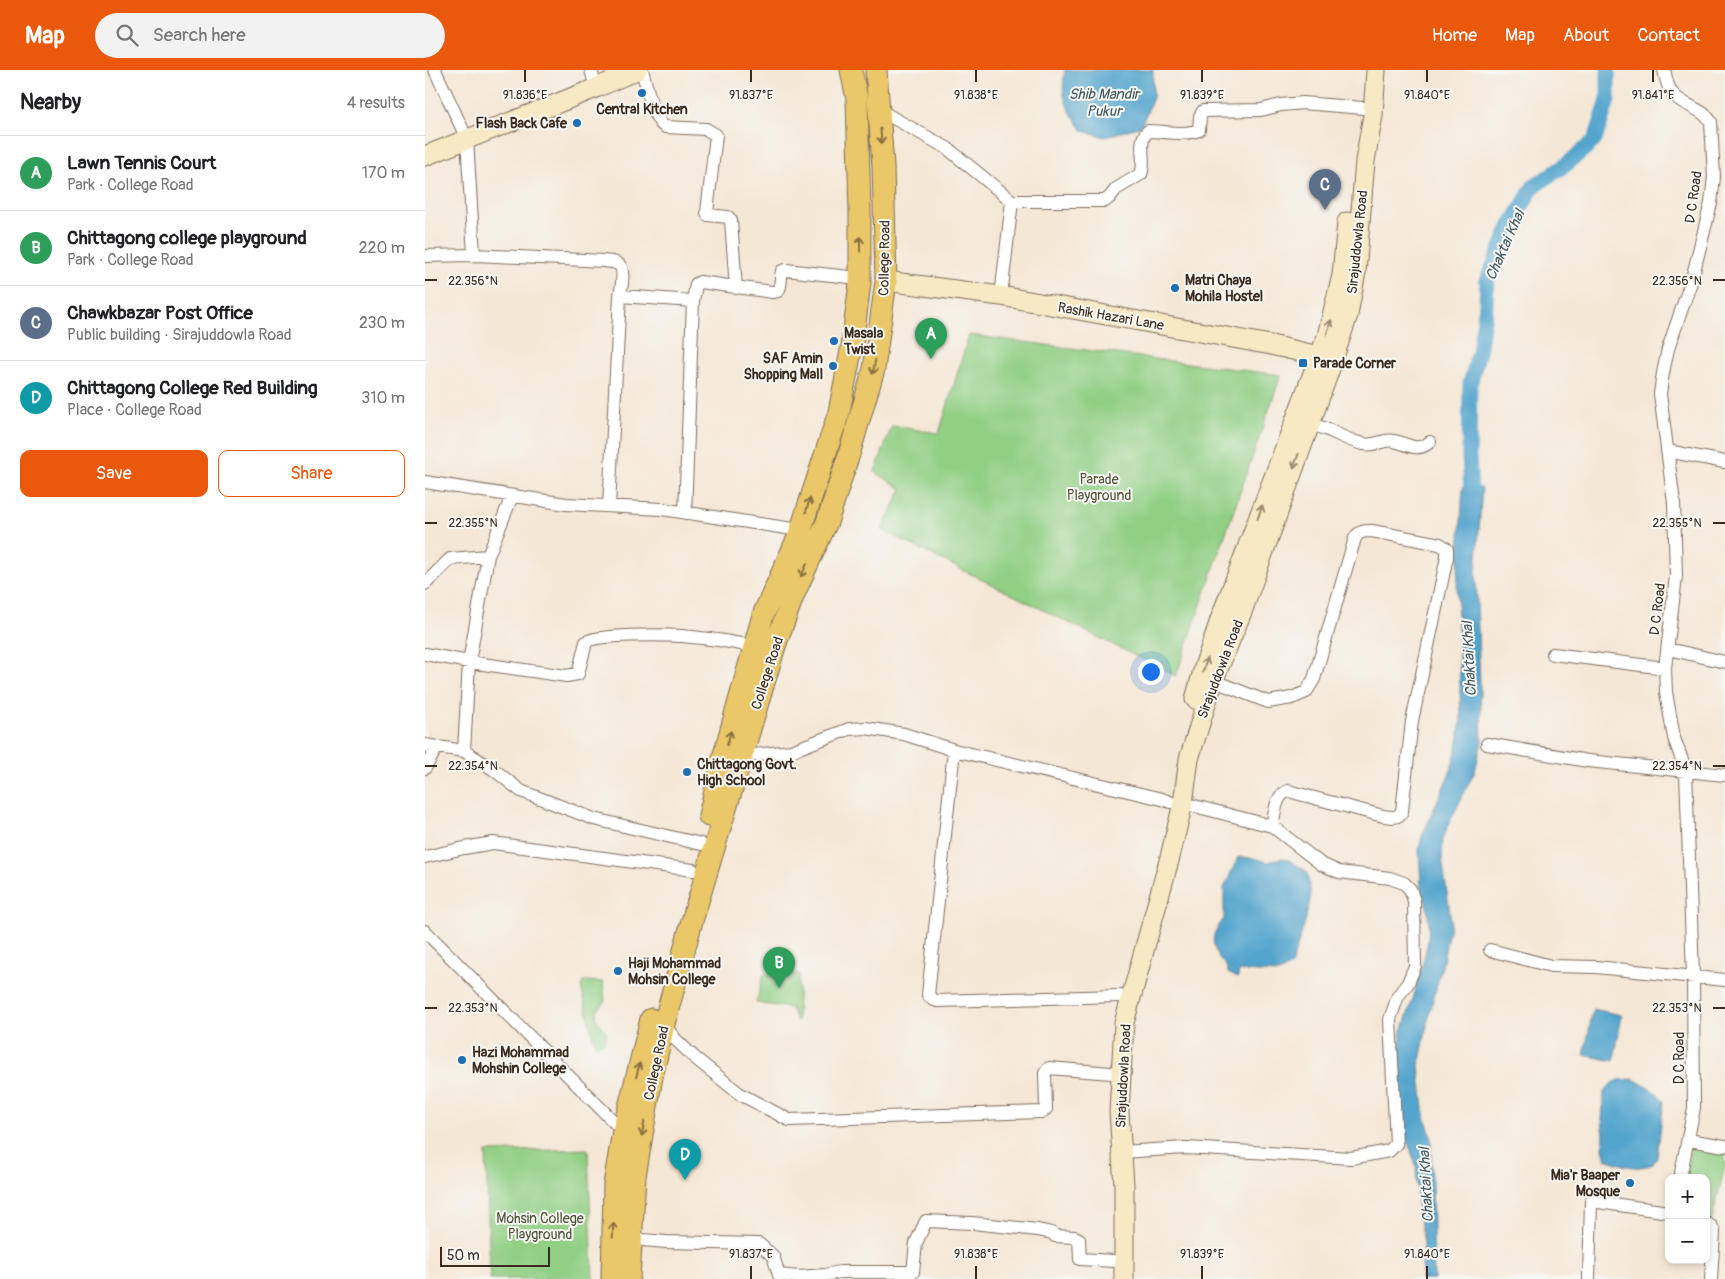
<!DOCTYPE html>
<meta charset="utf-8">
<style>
body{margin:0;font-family:Pangolin,sans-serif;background:#f2f2f2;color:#202124}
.controls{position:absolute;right:15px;bottom:15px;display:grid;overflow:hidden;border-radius:10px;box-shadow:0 2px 8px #0003}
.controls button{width:45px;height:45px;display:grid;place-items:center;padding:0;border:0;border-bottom:1px solid #e0e0e0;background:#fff;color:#202124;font:25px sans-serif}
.scale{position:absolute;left:15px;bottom:12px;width:110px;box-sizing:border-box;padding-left:5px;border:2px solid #3b2a1e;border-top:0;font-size:14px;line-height:18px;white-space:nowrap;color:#3b2a1e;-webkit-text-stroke:4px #f6f6f2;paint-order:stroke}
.you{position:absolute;left:725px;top:601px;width:18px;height:18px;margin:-12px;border:4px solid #fff;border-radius:50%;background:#1a73e8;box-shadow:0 0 0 8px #1a73e833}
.badge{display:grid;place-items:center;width:32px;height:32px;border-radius:50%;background:#ea580c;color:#fff;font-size:16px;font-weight:700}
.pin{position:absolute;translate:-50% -41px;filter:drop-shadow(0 1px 2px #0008)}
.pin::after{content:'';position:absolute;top:26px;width:18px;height:15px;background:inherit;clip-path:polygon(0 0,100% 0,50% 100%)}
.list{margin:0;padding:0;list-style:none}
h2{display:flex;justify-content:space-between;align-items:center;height:65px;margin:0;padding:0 20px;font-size:21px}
h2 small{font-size:16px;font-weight:400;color:#757577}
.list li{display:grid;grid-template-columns:32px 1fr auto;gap:15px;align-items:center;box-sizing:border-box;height:75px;padding:0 20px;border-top:1px solid #e0e0e0}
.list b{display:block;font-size:19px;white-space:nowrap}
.list p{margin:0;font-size:16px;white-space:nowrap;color:#757577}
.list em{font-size:16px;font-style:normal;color:#757577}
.actions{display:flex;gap:10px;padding:15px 20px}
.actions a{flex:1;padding:11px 0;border:1px solid #ea580c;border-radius:10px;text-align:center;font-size:18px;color:#ea580c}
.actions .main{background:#ea580c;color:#fff}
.icon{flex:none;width:28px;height:28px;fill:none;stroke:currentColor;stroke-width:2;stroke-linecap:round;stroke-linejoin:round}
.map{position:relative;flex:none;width:1300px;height:1209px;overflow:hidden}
header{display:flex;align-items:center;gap:30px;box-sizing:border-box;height:70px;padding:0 25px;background:#ea580c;color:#fff}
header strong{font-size:24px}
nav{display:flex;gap:28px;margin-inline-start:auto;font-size:18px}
.search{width:350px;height:45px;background:#f2f2f2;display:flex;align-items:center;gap:12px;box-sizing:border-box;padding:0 18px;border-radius:28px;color:#757577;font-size:19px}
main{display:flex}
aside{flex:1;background:#fff}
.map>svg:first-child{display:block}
.green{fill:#91cf84;stroke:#667c51}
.water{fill:#52a4cd;stroke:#466776}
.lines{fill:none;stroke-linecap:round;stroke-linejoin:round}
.canal{stroke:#52a4cd;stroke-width:15}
.minor-casing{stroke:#7c6c5e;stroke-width:14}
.secondary-casing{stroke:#7c6c5e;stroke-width:21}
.primary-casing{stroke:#7c6c5e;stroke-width:23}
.minor{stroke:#fff;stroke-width:12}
.secondary{stroke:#f7e9c3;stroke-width:19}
.primary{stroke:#eac769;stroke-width:21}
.oneway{stroke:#8a7140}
.oneway2{stroke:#998a70}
.ticks{fill:none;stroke:#3b2a1e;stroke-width:2}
.poi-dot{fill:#1f6fb2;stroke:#f6f6f2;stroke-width:2}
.labels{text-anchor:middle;stroke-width:4;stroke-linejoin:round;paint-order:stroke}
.poi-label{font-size:14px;font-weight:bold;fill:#3b2a1e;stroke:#f6f6f2;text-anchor:start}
.street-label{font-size:14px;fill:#3b2a1e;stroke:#f6f6f2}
.park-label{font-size:14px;fill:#505338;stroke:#f6f6f2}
.water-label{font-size:15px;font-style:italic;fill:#445b64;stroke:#f6f6f2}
.ticks-label{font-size:12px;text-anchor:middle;fill:#3b2a1e;stroke:#f6f6f2;stroke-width:4;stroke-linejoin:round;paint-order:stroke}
</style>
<header>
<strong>Map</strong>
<div class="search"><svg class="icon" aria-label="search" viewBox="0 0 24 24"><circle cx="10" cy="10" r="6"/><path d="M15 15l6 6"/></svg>Search here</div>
<nav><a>Home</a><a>Map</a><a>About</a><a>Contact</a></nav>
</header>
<main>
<aside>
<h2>Nearby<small>4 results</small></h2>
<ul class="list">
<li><span class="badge" style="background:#2e9e5b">A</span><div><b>Lawn Tennis Court</b><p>Park · College Road</p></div><em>170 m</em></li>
<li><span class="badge" style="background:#2e9e5b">B</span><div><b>Chittagong college playground</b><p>Park · College Road</p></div><em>220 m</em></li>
<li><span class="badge" style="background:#5c6f8a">C</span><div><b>Chawkbazar Post Office</b><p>Public building · Sirajuddowla Road</p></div><em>230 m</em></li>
<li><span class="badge" style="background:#0f9aa8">D</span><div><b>Chittagong College Red Building</b><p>Place · College Road</p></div><em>310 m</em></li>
</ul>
<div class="actions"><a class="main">Save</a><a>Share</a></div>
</aside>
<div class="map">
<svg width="1300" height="1209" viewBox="0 0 1300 1209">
<rect width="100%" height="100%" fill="#f6f6f2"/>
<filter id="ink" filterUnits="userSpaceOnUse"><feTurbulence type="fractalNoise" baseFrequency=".02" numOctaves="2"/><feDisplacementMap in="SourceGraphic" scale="10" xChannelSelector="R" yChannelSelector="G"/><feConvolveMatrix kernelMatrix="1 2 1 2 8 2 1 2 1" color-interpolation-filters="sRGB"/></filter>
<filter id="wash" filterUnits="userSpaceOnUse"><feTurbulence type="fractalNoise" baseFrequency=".0096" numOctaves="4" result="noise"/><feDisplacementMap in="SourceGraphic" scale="20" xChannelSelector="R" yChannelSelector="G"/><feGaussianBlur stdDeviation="1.12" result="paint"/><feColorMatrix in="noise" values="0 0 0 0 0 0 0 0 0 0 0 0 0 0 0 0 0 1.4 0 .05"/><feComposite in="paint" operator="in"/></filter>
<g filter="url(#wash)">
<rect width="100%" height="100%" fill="#f5e7d6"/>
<path class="green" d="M544,265L856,305L751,606L457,460L477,419L450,402L467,356L514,363Z
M339,904H374L372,952L366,938L331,933Z
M159,911L178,912L180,932L172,941L171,949L182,962L179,972L170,975L156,916Z
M1267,1075L1300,1083V1096L1287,1149L1281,1148V1108H1259Z
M163,1079L168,1209H65L61,1082Z"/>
<path class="water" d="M640,0H728V28L716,56L680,67L658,61C643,39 634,28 640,0Z
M1038,417L1057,418L1051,502L1057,672L1050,701L1026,749L1018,769L1017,787L1026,851L1017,896L1004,946L994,996L1000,1046L1006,1066L1009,1209H996L999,1174L992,1131L991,1095L978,1059L974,1014L975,976L976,964L988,929L1002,876L1004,857L1002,837L996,816L994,779L997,766L1026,700L1033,673L1036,651L1032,517Z
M813,787L829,788L843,792L858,788L866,791L882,802L886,826L880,852L866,896L854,903L814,901L813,908L803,903C801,891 798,895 793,886C784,871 789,860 799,849V818Z
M1168,939L1197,945L1189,991L1159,985Z
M1209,1009L1233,1024L1239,1031L1232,1087L1228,1094C1211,1101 1197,1095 1181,1089L1178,1078L1179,1065L1177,1049L1179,1022L1187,1013L1194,1010Z"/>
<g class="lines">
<path class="canal" d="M1047,438L1044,386L1045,314L1054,282L1061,236L1062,210L1085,157L1108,117L1142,94L1170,70L1183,30V0"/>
</g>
</g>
<g filter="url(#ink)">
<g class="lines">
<defs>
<path id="minor" d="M10,0L42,69L49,185
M166,0L171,18
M217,0C221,13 228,51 240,57L281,59L291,65L282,142L283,145L303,147L306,150L311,218
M1239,0C1241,7 1242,17 1247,23C1258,37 1277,37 1286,52L1289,107L1286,133L1267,209L1243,279L1238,303L1235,324L1249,433L1251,506L1240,598L1241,622L1249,668L1261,701L1268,906L1269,1038L1255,1108
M454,40L522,78L587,131H680L685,127L691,119L716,104C722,91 711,72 723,61C739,61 759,66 774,60L775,46L778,41L836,40L856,35L878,33L938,38
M0,186L49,185L180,191C184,192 190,192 193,194C201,199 196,218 195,226L184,436
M195,226L268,231L271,214L275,212L347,222L353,221C357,215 355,208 357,201L361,200L433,208L435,211
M576,226L587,131
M884,354C904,357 920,371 939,374C950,377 959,368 969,371C985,374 990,383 1005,372
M1242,381L1300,392
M0,412L141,434L237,439L368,459L374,465
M260,443L268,231
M0,514L25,489L63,486
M1243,579L1300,592
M0,584L44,592L141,606L153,604L161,572C172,564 240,565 256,566C280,568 306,571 329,577
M1128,584L1240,598
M797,614L843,632L867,628L881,622L889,609L930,468C934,461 939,461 947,461L1015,474L1022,479V487L987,651L977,741C973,749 967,747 958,746L863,721C850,725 850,744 847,756
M1062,674L1163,691L1300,705
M0,675L39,681L68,699L96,721L169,749L276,774
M529,680L503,925L507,929L512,931L695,926
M39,681L44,592L63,486L87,426
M318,681L329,685L366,681L424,659L441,658L479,664L529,680L737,729L745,732
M0,698L12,677
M0,787L39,778L68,773L268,800
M0,861L198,1061
M1065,880L1126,896L1171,897L1300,910
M239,954L250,969L270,988L315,1024L364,1050L617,1042L621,1039L620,1003L624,998L686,1003
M1263,1070L1300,1076
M696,1082L761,1078L926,1088L964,1081L971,1074L965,949L973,926L983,913L990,896L989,831L985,819L979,813L965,808L914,802L896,794L847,756L758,733
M1281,1153L1287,1157L1289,1162L1286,1209
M206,1169L241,1172L334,1174L348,1186L354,1205L374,1207L400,1205L415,1202H488L491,1173L501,1151L547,1153L613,1160L627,1163L630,1166L650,1167L654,1169L655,1189L689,1191
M1164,1209L1166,1131L1244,1142"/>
<path id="secondary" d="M0,86L171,18L212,0
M461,211L576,226L846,275L894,286L903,293
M770,629L780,594L796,547L902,266L917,205L922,152
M699,1209V1115L694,1042L699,953L745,787L758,733L764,689L782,631L789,609L817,542L906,296L923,245L931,202L940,91L948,45L951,0"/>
<path id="primary" d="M284,746L298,688L338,545L374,465L414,342L427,276L435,213V143L432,29L426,0
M187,1209L189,1115L198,1061L226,949
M204,1209L210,1106L227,1007L239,954L267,851L351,573L369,524L402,452L425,381L449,299L461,211L458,96L451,0"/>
</defs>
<use href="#minor" class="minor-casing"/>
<use href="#secondary" class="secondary-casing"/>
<use href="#primary" class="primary-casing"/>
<use href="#minor" class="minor"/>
<use href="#secondary" class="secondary"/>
<use href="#primary" class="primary"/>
</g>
<defs><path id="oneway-shaft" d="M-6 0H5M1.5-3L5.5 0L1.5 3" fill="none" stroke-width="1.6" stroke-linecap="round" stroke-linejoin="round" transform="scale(1.25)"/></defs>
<g class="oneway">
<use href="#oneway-shaft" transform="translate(456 66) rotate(86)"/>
<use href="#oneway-shaft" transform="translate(435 174) rotate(-90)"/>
<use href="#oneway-shaft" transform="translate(449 297) rotate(101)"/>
<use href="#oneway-shaft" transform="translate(383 435) rotate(-73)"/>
<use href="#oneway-shaft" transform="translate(379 500) rotate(115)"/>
<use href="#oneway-shaft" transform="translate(304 668) rotate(-74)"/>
<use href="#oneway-shaft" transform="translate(213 1000) rotate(-76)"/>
<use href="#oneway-shaft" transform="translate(218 1059) rotate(100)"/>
<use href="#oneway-shaft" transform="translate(188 1160) rotate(-89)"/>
</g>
<g class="oneway2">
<use href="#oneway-shaft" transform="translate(904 257) rotate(-73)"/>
<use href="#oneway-shaft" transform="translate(871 391) rotate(110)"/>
<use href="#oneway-shaft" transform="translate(835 442) rotate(-70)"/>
<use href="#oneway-shaft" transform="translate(780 595) rotate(-73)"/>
</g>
</g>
<path class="ticks" d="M100,0V12M326,0V12M551,0V12M777,0V12M1002,0V12M1228,0V12M0,210H12M1288,210H1300M0,453H12M1288,453H1300M0,696H12M1288,696H1300M0,938H12M1288,938H1300M326,1196V1209M551,1196V1209M777,1196V1209M1002,1196V1209"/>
<g class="poi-dot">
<circle cx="217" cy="23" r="5"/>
<circle cx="152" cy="53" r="5"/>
<circle cx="750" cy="218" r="5"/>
<circle cx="409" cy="271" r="5"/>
<rect x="873" y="288" width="10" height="10" rx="2.5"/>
<circle cx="408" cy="296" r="5"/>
<circle cx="262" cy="702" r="5"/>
<circle cx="193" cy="901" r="5"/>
<circle cx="37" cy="990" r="5"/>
<circle cx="1205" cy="1113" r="5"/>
</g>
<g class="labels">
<g class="poi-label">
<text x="217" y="44" text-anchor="middle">Central Kitchen</text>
<text x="142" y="58" text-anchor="end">Flash Back Cafe</text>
<text x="760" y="215">Matri Chaya<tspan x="760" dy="16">Mohila Hostel</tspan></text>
<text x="419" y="268">Masala<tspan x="419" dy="16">Twist</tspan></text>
<text x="398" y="293" text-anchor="end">SAF Amin<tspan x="398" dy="16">Shopping Mall</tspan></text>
<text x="888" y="298">Parade Corner</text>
<text x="272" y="699">Chittagong Govt.<tspan x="272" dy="16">High School</tspan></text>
<text x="203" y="898">Haji Mohammad<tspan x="203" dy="16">Mohsin College</tspan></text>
<text x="47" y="987">Hazi Mohammad<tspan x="47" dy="16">Mohshin College</tspan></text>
<text x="1195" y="1110" text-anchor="end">Mia'r Baaper<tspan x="1195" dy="16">Mosque</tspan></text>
</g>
<g class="street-label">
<text transform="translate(1268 127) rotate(-82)" y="5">D C Road</text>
<text transform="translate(932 172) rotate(-84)" y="5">Sirajuddowla Road</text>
<text transform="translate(459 188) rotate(-89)" y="5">College Road</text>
<text transform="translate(686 246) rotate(10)" y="5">Rashik Hazari Lane</text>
<text transform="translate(1232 539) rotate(-83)" y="5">D C Road</text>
<text transform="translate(795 599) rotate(-69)" y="5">Sirajuddowla Road</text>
<text transform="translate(342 603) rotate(-72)" y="5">College Road</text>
<text transform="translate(1254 988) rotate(-90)" y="5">D C Road</text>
<text transform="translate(231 993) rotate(-78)" y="5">College Road</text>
<text transform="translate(698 1006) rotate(-87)" y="5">Sirajuddowla Road</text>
</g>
<g class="park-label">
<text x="674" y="414">Parade<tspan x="674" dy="16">Playground</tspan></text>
<text x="115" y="1153">Mohsin College<tspan x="115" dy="16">Playground</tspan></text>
</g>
<g class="water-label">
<text x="679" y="29">Shib Mandir<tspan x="679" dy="17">Pukur</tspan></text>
<text transform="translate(1080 175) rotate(-66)" y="5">Chaktai Khal</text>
<text transform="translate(1044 589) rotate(-93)" y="5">Chaktai Khal</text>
<text transform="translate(1001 1115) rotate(-93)" y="5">Chaktai Khal</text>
</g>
</g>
<g class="ticks-label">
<text x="100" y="29">91.836°E</text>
<text x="326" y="29">91.837°E</text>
<text x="551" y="29">91.838°E</text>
<text x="777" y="29">91.839°E</text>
<text x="1002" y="29">91.840°E</text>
<text x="1228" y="29">91.841°E</text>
<text x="48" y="215">22.356°N</text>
<text x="1252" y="215">22.356°N</text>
<text x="48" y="457">22.355°N</text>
<text x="1252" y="457">22.355°N</text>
<text x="48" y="700">22.354°N</text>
<text x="1252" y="700">22.354°N</text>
<text x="48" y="942">22.353°N</text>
<text x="1252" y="942">22.353°N</text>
<text x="326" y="1188">91.837°E</text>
<text x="551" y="1188">91.838°E</text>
<text x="777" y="1188">91.839°E</text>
<text x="1002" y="1188">91.840°E</text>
</g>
</svg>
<div class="controls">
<button>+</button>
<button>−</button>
</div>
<div class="scale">50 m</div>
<div class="you"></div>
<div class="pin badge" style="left:506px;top:289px;background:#2e9e5b">A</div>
<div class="pin badge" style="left:354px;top:918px;background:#2e9e5b">B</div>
<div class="pin badge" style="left:900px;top:140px;background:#5c6f8a">C</div>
<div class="pin badge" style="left:260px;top:1110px;background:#0f9aa8">D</div>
</div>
</main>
